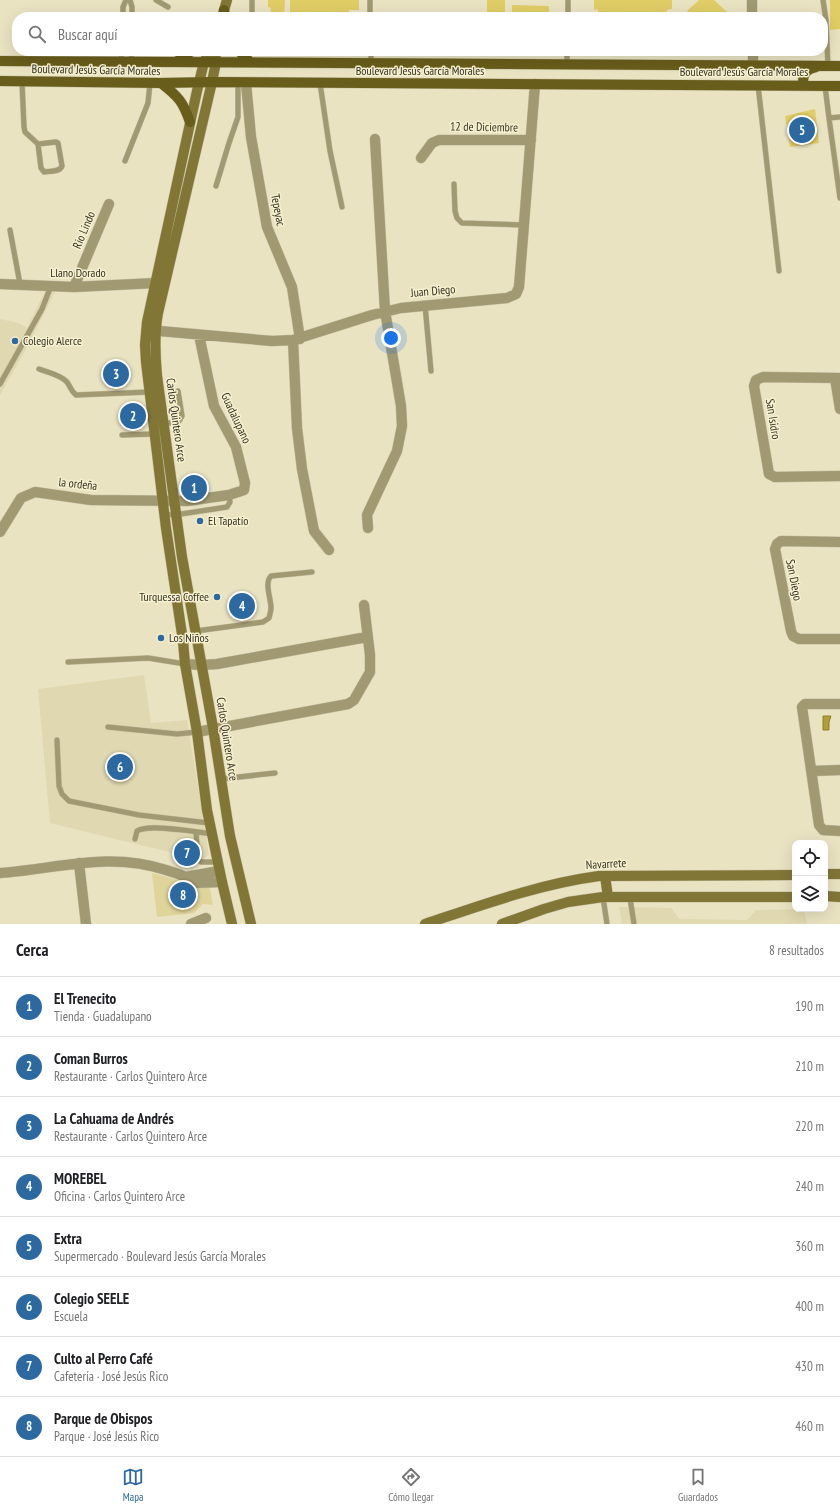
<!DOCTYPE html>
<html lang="es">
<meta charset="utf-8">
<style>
body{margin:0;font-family:"PT Sans Narrow",sans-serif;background:#f6f6f6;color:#202124}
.controls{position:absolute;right:12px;bottom:12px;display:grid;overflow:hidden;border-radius:8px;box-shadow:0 4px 16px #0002}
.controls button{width:36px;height:36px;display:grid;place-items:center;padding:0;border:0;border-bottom:1px solid #e0e0e0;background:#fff;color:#202124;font:20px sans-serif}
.you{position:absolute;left:391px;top:338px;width:14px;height:14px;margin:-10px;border:3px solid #fff;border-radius:50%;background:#1a73e8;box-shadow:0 0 0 6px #1a73e833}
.badge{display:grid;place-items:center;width:26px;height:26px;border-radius:50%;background:#2c69a0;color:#fff;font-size:13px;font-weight:700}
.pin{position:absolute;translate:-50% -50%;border:2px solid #fff;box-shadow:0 1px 4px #0006}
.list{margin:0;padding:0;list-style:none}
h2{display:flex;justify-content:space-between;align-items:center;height:52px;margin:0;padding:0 16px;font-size:17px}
h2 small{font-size:13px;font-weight:400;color:#757577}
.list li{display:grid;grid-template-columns:26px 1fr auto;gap:12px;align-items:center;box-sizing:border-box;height:60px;padding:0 16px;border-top:1px solid #e0e0e0}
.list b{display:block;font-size:15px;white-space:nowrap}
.list p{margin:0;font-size:13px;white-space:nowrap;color:#757577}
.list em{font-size:13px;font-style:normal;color:#757577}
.icon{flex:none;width:22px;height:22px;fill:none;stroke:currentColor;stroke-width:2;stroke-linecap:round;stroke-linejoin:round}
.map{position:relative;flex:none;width:840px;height:924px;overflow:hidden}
.search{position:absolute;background:#fff;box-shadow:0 4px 16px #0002;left:12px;right:12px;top:12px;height:44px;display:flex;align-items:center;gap:10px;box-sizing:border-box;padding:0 14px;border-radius:16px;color:#757577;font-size:15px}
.sheet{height:532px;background:#fff}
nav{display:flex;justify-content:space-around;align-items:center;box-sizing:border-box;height:56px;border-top:1px solid #e0e0e0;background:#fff;font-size:11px;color:#757577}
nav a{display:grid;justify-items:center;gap:2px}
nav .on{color:#2c69a0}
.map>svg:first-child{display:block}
.built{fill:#e0d8b0}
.green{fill:#dfd499}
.water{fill:#b29f34;stroke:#8c7f30}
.building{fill:#e0cd66}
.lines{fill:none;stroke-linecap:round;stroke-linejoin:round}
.service-casing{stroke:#c5c0a3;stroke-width:6}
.minor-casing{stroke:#c5c0a3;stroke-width:11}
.secondary-casing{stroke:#c5c0a3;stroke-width:11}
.primary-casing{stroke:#c5c0a3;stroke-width:11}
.service{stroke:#a19971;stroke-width:5}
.minor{stroke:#a19971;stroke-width:10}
.secondary{stroke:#827637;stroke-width:10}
.primary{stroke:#695d1b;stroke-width:10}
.poi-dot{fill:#2c69a0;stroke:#f6f0ce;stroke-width:1.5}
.labels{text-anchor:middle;stroke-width:3;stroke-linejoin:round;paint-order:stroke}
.street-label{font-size:12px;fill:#353326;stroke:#f6f0ce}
.poi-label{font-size:12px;fill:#353326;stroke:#f6f0ce;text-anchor:start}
</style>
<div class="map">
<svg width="840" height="924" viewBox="0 0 840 924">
<rect width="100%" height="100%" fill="#e9e3c2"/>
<path class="built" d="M55,292L24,353L0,395V319L19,323L27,328L44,293Z
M144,675L151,723L187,720L209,855L202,860L50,823L38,689Z
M619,907L671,908L679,919L747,920L756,910L804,909L807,924H622Z"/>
<path class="green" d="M152,873L181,881L209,884L213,905L203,904L194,913L157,917Z"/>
<path class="water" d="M823,716H831L829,722V730H823Z"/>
<path class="building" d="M268,0H285L284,17H270L271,8L268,7Z
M290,0H359V10H349L348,17H290Z
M487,0H505V13H487Z
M594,0H672V9L667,10V17H598V9L594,10Z
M699,0H714L728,13L724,17H693L687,11Z
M830,0H840V29L830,30Z
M512,5L549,6V17H512Z
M404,13L432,14V17H404Z
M470,13H483V17H471Z
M765,15H781V17H765Z
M815,109L819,143L790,147L785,116Z"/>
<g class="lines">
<defs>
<path id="service" d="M130,0L132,7V17
M156,0L168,7
M252,0V17
M370,0V17
M823,0L826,20L828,66
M123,17V7L126,0
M568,17V0
M121,62L122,51
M131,63L132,51
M371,64V51
M567,65V51
M22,82L24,127L25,132L38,144L41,168L44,172C51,171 60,172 62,166L58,143L56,142L38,144
M320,83L330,151L342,207
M758,85L779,271
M825,86L829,118L840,117
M829,118L840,198
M125,161L148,103L150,83
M454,184L455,211L457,218L462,223L524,225
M216,186L229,143L238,117V83
M10,230L20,284
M425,305L431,371
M39,369C47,372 61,375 67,382C70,386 71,391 76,395L149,392
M0,384L42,309L51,286
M164,424L179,421L182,416L178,391
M122,435L154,434
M164,515L181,514L227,507L230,502L229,495
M196,631L263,622L269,618C270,614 271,611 271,608C271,598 264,583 271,576L312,572
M68,662L148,658L185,664
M108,727L177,734L197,732
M57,740L59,786L62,794L69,801L139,815L209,823
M221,779L275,773
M196,832L198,859L201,862H218
M135,839L137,831C148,823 196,832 212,834
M603,897L607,924
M630,898L634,924"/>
<path id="minor" d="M752,0V17
M753,51V65
M246,83L251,137L267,227L292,287L300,339
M421,158L432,143L439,140H531
M0,284L74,287L156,283
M74,287L109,204
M148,330L272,341L293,340L372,315L401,308L507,298L516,294L519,287L535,84
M293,340L297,428L302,469L314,531L329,550
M835,378L840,409
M840,378L763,377L756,380L754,386L769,474L775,477L840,476
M368,528L367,515L397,451L402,426L401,406L385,311L375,139
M0,532L21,498L35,492L91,500L186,501L229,495L244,490L245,483L236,447L214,406L199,335
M840,542L781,541L777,544L775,549L791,631L793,636L799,639H840
M185,664L202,665L217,664L367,637
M840,704H805L802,707L819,825L823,830L840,831
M197,732L348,704L354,700L370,672V655L364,605
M812,771L840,770
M79,863L86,924
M0,873C58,869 108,851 166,870C177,874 185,875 193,883L222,882
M186,877L219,871
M191,924L206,918"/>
<path id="secondary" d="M222,17L227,0
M210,51L204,62L197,91L147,322L145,345L146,362L166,528L183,641L185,664L197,732L207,810L222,882L232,924
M215,51L216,62L212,82L158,313C154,334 155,354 157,376L182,557L213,728L230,836L251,924
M825,874H840
M605,876L608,897
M825,896L840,897
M425,924C482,905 539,884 599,876L795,875
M502,924L544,909L568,902L603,897H795"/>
<path id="primary" d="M224,10L225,17
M239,51L250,62
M0,61L840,66
M176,62L192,51
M0,81L161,83L212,82L840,86
M161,83C179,97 183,102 190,122
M804,86C801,75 806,69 816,67"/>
</defs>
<use href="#service" class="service-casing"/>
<use href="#minor" class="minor-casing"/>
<use href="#secondary" class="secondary-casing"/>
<use href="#primary" class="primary-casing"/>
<use href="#service" class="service"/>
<use href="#minor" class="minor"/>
<use href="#secondary" class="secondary"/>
<use href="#primary" class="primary"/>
</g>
<g class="poi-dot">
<circle cx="15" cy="341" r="4"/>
<circle cx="200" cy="521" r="4"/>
<circle cx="217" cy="597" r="4"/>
<circle cx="161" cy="638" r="4"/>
</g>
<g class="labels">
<g class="street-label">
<text transform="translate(96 70) rotate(1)" y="4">Boulevard Jesús García Morales</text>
<text x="420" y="75">Boulevard Jesús García Morales</text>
<text x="744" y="76">Boulevard Jesús García Morales</text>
<text transform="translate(484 127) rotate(1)" y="4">12 de Diciembre</text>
<text transform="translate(278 210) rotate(79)" y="4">Tepeyac</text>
<text transform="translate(84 230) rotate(-67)" y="4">Rio Lindo</text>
<text x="78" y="277">Llano Dorado</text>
<text transform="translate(433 291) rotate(-5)" y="4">Juan Diego</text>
<text transform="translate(236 418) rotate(65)" y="4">Guadalupano</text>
<text transform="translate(773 419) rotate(81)" y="4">San Isidro</text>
<text transform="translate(176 420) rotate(82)" y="4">Carlos Quintero Arce</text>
<text transform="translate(78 484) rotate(6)" y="4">la ordeña</text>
<text transform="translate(794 580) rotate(79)" y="4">San Diego</text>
<text transform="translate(227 739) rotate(81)" y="4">Carlos Quintero Arce</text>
<text transform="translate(606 864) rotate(-3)" y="4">Navarrete</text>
</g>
<g class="poi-label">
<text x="23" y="345">Colegio Alerce</text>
<text x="208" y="525">El Tapatío</text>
<text x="209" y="601" text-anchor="end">Turquessa Coffee</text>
<text x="169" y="642">Los Niños</text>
</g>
</g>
</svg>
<div class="controls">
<button><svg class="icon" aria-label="locate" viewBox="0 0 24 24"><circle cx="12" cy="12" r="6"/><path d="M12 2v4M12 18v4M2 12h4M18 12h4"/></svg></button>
<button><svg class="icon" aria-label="layers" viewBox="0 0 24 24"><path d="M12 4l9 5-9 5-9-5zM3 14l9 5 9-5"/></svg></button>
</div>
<div class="you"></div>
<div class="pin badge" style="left:194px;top:488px">1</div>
<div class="pin badge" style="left:133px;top:416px">2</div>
<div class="pin badge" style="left:116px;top:374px">3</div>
<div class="pin badge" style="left:242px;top:606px">4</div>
<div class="pin badge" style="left:802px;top:130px">5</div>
<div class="pin badge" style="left:120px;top:767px">6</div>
<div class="pin badge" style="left:187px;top:853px">7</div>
<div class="pin badge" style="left:183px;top:895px">8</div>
<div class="search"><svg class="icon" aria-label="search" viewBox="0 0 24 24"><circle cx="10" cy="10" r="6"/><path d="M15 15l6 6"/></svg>Buscar aquí</div>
</div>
<section class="sheet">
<h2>Cerca<small>8 resultados</small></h2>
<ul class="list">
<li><span class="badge">1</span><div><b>El Trenecito</b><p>Tienda · Guadalupano</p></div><em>190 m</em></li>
<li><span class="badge">2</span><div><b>Coman Burros</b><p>Restaurante · Carlos Quintero Arce</p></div><em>210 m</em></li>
<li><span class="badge">3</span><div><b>La Cahuama de Andrés</b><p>Restaurante · Carlos Quintero Arce</p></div><em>220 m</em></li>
<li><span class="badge">4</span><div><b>MOREBEL</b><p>Oficina · Carlos Quintero Arce</p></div><em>240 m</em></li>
<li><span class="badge">5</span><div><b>Extra</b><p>Supermercado · Boulevard Jesús García Morales</p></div><em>360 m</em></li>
<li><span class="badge">6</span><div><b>Colegio SEELE</b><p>Escuela</p></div><em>400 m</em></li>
<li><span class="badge">7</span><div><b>Culto al Perro Café</b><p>Cafetería · José Jesús Rico</p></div><em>430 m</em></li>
<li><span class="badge">8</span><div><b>Parque de Obispos</b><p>Parque · José Jesús Rico</p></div><em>460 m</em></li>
</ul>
</section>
<nav>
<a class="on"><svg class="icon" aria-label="map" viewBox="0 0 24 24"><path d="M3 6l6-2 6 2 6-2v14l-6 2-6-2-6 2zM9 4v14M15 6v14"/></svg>Mapa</a>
<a><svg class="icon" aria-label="directions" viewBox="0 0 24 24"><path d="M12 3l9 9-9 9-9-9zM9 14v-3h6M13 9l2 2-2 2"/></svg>Cómo llegar</a>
<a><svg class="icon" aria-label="saved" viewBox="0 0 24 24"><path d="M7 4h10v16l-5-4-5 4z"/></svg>Guardados</a>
</nav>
